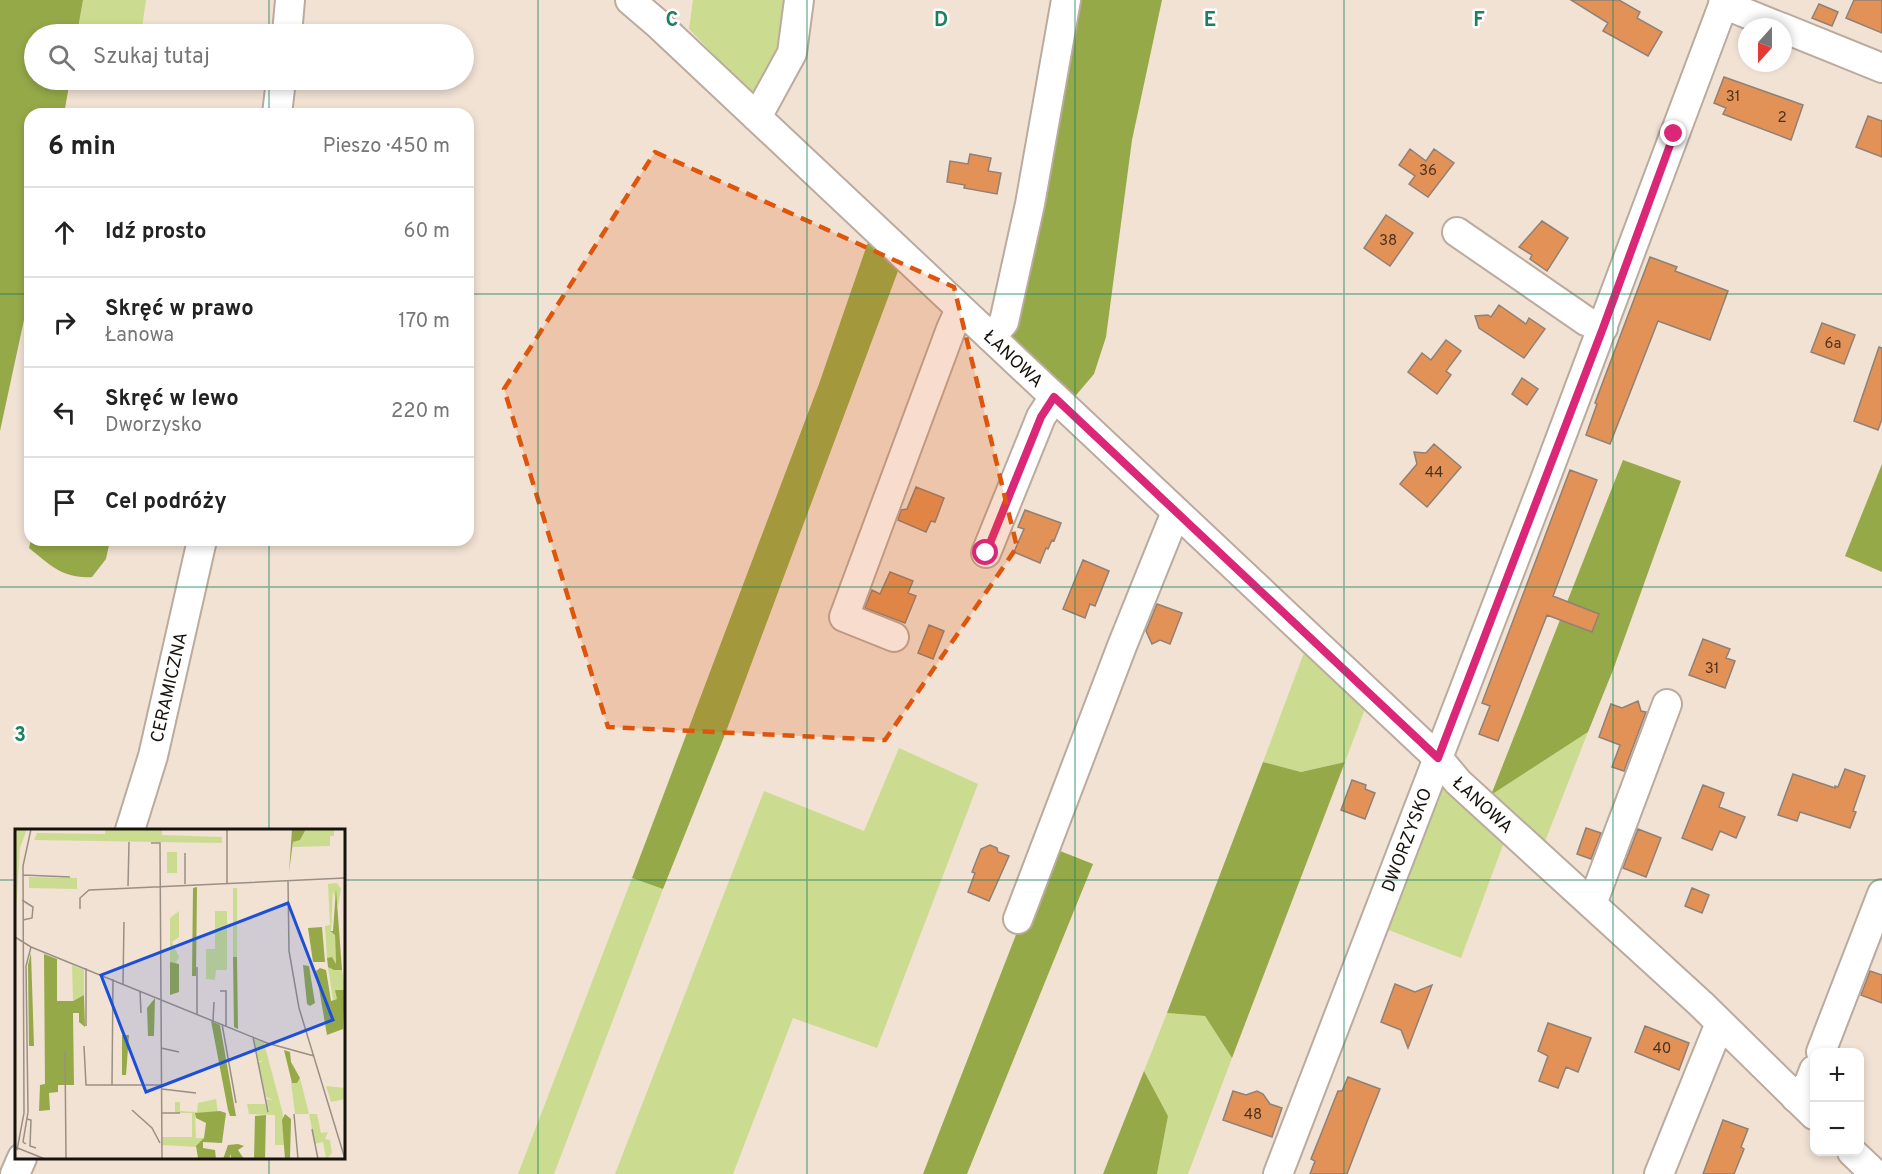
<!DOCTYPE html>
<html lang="pl">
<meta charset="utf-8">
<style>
body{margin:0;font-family:Overpass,sans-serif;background:#f2f2f2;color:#222}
.controls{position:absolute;right:18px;bottom:18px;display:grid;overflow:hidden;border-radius:12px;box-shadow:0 3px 9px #0003}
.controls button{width:54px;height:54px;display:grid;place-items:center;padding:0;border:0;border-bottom:2px solid #e0e0e0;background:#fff;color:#222;font:30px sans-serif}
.compass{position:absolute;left:1738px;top:18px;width:54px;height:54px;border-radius:50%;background:#fff;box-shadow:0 3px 9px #0003;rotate:201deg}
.stop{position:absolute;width:18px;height:18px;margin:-14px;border:4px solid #db2777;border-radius:50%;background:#fff}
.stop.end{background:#db2777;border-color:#fff;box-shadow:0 2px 6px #0008}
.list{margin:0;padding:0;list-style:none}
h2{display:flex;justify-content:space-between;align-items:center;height:78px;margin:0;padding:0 24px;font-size:26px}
h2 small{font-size:20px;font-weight:400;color:#767676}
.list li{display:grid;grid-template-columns:39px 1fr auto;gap:18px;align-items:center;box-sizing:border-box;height:90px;padding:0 24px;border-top:2px solid #e0e0e0}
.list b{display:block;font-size:22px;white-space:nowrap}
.list p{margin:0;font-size:20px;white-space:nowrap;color:#767676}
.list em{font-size:20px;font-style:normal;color:#767676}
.icon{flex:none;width:33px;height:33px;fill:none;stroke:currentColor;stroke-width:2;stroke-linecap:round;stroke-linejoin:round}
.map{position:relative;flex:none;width:1882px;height:1174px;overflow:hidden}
.search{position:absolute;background:#fff;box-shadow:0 3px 9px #0003;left:24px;top:24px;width:450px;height:66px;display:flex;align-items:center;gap:15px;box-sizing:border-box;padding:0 21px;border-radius:33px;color:#767676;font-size:22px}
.panel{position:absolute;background:#fff;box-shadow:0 3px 9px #0003;left:24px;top:108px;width:450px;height:438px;border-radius:18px}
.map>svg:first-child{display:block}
.green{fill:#cbdc90}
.forest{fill:#96a949}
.building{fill:#e39257;stroke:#908076;stroke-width:1.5}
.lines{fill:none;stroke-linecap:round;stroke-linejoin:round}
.minor-casing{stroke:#baab9e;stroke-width:32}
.minor{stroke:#fff;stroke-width:28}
.route{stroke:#db2777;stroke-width:8}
.marked{fill:#de550c;fill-opacity:0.2;stroke:#de550c;stroke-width:4.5;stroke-dasharray:12 8;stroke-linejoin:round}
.grid{fill:none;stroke:#1b815b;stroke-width:1.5;stroke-opacity:0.55}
.labels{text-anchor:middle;stroke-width:5;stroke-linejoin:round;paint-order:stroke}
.number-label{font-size:15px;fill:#4a3220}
.street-label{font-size:18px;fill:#17120d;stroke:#fff}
.inset-road{fill:none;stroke:#9a8f84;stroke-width:1.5}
.view{fill:#1d4ed8;fill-opacity:0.15;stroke:#1d4ed8;stroke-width:3}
.inset-edge{fill:none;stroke:#17120d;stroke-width:3}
.grid-label{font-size:20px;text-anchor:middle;font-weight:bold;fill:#1b815b;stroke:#fff;stroke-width:5;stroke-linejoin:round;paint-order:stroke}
</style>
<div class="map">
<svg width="1882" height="1174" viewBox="0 0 1882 1174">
<rect width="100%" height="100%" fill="#f1e2d4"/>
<path class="green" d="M83,0H146L141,34H77Z
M693,0H788L778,55L755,97L689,29Z
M1305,650L1366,706L1345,762L1301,772L1263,762Z
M1588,732L1544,844L1491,795Z
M899,748L978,784L877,1048L793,1018L733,1174H615L764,791L864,831Z
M1445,784L1506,837L1461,958L1381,927L1435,790Z
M632,878L663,889L554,1174H518Z
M1167,1013L1205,1016L1232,1058L1188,1174H1157L1168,1116L1144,1071Z"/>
<path class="forest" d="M0,0H83L77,34H34V80H70L64,114H30V292L0,431Z
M1073,0H1162L1132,140L1106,337L1094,374L1072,400L1006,339Z
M868,242L898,271L724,737L663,889L632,878L819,384Z
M1623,460L1681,481L1613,670L1588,732L1491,795Z
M1882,464V572L1845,556Z
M31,540H110L106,559L92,577C63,579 50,565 29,548Z
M1263,762L1301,772L1345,762L1232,1058L1205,1016L1167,1013Z
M1050,847L1093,864L967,1174H923Z
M1144,1071L1168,1116L1157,1174H1103Z"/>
<path class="building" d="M1571,0H1619L1640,12L1637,18L1662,32L1648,56L1603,31L1608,23Z
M1854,0H1882V33L1846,18Z
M1819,4L1838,12L1832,26L1812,18Z
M1724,77L1803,105L1791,140L1723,114L1726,108L1714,103Z
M1868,116L1882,121V157L1856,147Z
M1410,149L1426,161L1434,149L1454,163L1428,197L1409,184L1415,176L1399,165Z
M970,154L991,158L988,171L1001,173L997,194L964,188L965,185L947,182L950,161L968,164Z
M1386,215L1413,233L1390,266L1364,248Z
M1542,221L1568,238L1547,271L1530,259L1532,255L1519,247Z
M1650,257L1677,267L1675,271L1728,291L1710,340L1658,321L1610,444L1586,435L1597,404L1595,403Z
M1499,305L1526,324L1529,318L1545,329L1524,358L1479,328L1475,316L1488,315L1491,317Z
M1822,323L1855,335L1844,364L1811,352Z
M1446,340L1461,351L1446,371L1451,375L1437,394L1408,372L1422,353L1431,360Z
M1879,347L1882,348V419L1878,430L1854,421Z
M1522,378L1538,389L1527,405L1512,394Z
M1434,444L1461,467L1427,507L1400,484L1417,464L1414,452L1426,453Z
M1570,470L1597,480L1553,596L1599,614L1592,632L1547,615L1498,741L1479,734L1490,706L1482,703Z
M916,487L944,498L935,522L931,521L926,532L898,520L901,510L907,509Z
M1025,510L1061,523L1054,541L1052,540L1048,549L1046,548L1040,563L1014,552L1024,529L1018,527Z
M1083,560L1109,571L1095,606L1090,604L1085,618L1063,609Z
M890,572L913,581L908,593L916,596L905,623L865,608L872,590L880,594Z
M1157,604L1182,613L1170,644L1160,640L1152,644L1146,631Z
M929,625L944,631L933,659L918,653Z
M1703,639L1730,649L1726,658L1735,661L1725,688L1689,675Z
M1638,701L1641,711L1646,712L1624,771L1612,767L1620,745L1599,737L1611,704L1622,708Z
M1845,769L1865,776L1853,811L1856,812L1850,828L1800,812L1797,821L1778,815L1793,774L1835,788V786L1838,787Z
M1352,780L1366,785L1365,789L1375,793L1365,819L1341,810Z
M1703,785L1724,793L1719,807L1745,817L1736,838L1720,831L1712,850L1682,838Z
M1586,828L1601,833L1591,859L1577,854Z
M1638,829L1661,838L1646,877L1623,868Z
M990,845L997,848L998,852L1009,856L989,901L968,892L975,873L972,872L981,849Z
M1692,888L1709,895L1702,913L1685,906Z
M1870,971L1882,975V1003L1861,995Z
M1395,984L1415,992L1432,985L1408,1048L1401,1030L1381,1022Z
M1548,1023L1591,1038L1578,1072L1566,1067L1558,1088L1539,1081L1548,1056L1538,1051Z
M1645,1026L1689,1043L1679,1070L1635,1052Z
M1348,1077L1380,1089L1368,1119L1347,1174H1310L1315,1161L1311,1159L1321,1134L1338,1091H1342Z
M1233,1091L1246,1095L1257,1091L1263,1094L1270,1104L1282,1108L1272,1137L1223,1120Z
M1723,1120L1748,1129L1741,1147L1744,1149L1734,1174H1703Z"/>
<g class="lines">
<defs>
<g id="minor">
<path id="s1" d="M630,0L658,24L1438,758L1458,782L1701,1004L1814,1115"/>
<path d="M1723,4L1780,27"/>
<path d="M1783,28L1882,68"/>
<path d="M287,34L290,0"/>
<path d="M277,114L281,80"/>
<path d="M757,117L792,53L799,0"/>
<path d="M1457,232L1586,321L1603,328"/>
<path d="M991,337L1004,322L1030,204L1066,0"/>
<path d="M986,553L1041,417L1054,397"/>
<path d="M894,637L844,617L951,329L960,309"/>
<path id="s2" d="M130,830L153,756L202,540"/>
<path d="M1592,904L1667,704"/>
<path d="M1018,919L1122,646L1176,512"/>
<path d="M1821,1052L1882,894"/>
<path d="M1796,1098L1809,1083L1814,1070"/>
<path d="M1852,1152L1875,1174"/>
<path d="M15,1174L22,1158"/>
<path id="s3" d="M1278,1174L1546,477L1725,0"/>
<path d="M1659,1174L1720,1023"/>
</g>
</defs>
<use href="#minor" class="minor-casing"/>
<use href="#minor" class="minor"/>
</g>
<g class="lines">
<path class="route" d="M986,553L1041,417L1054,397L1438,758L1603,328L1674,134"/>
</g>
<path class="marked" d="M655,152L954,287L1017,547L885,740L608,727L504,389Z"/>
<path class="grid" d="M269,0V34M538,0V1174M807,0V1174M1075,0V1174M1344,0V1174M1613,0V1174M269,80V114M0,294H30M468,294H1882M269,540V830M0,587H1882M0,880H16M344,880H1882M269,1158V1174"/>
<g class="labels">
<g class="number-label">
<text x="1733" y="101">31</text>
<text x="1782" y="122">2</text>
<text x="1428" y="175">36</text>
<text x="1388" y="245">38</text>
<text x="1833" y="348">6a</text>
<text x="1434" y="477">44</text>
<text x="1712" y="673">31</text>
<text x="1662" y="1053">40</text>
<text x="1253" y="1119">48</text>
</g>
<g class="street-label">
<text dy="6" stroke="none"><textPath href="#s1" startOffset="525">ŁANOWA</textPath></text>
<text dy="6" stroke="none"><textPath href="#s2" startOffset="148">CERAMICZNA</textPath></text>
<text dy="6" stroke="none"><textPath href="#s1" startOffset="1173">ŁANOWA</textPath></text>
<text dy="6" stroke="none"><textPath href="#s3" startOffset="358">DWORZYSKO</textPath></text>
</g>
</g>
<g transform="translate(15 829)">
<rect width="330" height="330" fill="#f1e2d4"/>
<path d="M0,0H12L5,19L0,98ZM90,0H147V6L207,8V14L19,11L22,4L90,5ZM291,0H319V7H315V17L278,18V12L285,11ZM152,23H162V44H152ZM14,48L62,49V60L14,59ZM322,54L326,60L323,77L318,62L316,102L320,106L321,138L317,128L312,129L310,97L315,96L313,55ZM218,59H222V128H218ZM164,82V108L157,113L164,128L160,136L155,133V89ZM200,82H212V141H201L200,151L191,150V120H200ZM57,136L69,141V166L58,172ZM313,138L327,141L330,158V161H321L322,170L318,171ZM239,210L249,214L268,285L269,316H260V286L234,285L232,275H250L255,284L251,270L258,271L251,268L242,233H248L242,231ZM285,249L294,285H302L306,304L313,303L310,310L315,311L317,324L312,330H304L311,328L308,313L300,315L294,285H280L276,253L282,254ZM311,257L330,259V270L316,273ZM201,270L203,284H180L181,309H189L183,318L146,316L147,308H177V284H160V273H165V282L182,283L183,274Z" fill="#cbdc90"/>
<path d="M277,0H291L285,11L278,13L274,43ZM182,58L181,147H177L178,59ZM321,60L327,141H319L313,138L312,129L317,128L321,135L320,106L315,102H318ZM307,98L310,133H298L293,99ZM16,124L19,217H14L13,136ZM29,125L42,130V172H58L69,166L70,198L64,193V184H58L59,256H43V263L34,264L35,281L24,282L25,256L30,255ZM218,128H222L223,200L219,198ZM155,133L164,135V163L155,166ZM288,136L294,137L300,174L295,177L292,175ZM305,139L311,141L316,172L322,170L320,161H330L328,200L312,206L301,142ZM140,169L139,207H133L132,179ZM196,192L205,196L221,287H215L213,281ZM107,206H114L111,246H107ZM269,221L275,223L276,233L285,249L282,254H277ZM205,282L211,284L207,314L188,313V319L200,321L201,330L183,329L181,317L189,309L191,294L181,289L180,284ZM270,285L276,290L275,330H270L267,291ZM251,286L250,330H239L240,287ZM223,315L229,317L223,321L229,330H216V325L214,330H208L213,316Z" fill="#96a949"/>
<path class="inset-road" d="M136,14H145L147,330M8,46L55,48M273,51L274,122L284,179L330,330M212,54V0M170,55V24M113,57L114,13M75,61L330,49M7,71L18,78L17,89L8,91M65,80V69L74,61L97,60M0,108L16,118L252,214L299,227M108,155L109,93M125,162L126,184M205,162H211V197M182,185V138M198,192L199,173M207,195L221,274M71,197V139M238,208L253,283M69,217L71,256H147M146,219L164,223M50,222L51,330M97,256L98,150M147,260L181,264M117,281L137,299L145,314M146,284H165M279,285L283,330M12,290L16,291L15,317L21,319M297,300L303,330M11,315L8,313L13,283L11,137L16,118M0,318L30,330M2,321L9,284L8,37L16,0"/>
<path class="view" d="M273,74L318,191L131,263L86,146Z"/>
<rect width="330" height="330" class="inset-edge"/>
</g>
<g class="grid-label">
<text x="672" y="26">C</text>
<text x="941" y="26">D</text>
<text x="1210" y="26">E</text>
<text x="1479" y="26">F</text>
<text x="20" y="741">3</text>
</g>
</svg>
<div class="controls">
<button>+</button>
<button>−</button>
</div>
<svg class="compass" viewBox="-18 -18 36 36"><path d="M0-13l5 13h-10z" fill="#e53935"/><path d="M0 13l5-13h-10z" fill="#767676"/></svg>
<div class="stop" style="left:986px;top:553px"></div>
<div class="stop end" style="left:1674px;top:134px"></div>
<div class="search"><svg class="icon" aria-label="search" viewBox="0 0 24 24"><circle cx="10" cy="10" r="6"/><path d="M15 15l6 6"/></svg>Szukaj tutaj</div>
<section class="panel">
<h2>6 min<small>Pieszo · 450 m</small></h2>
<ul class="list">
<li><svg class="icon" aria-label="ahead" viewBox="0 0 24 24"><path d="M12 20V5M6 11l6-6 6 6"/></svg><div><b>Idź prosto</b></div><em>60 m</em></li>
<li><svg class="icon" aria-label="right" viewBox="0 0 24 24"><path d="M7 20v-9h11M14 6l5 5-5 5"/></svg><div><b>Skręć w prawo</b><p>Łanowa</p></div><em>170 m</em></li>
<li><svg class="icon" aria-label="left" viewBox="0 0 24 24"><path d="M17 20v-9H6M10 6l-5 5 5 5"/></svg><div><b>Skręć w lewo</b><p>Dworzysko</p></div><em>220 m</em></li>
<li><svg class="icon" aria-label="arrive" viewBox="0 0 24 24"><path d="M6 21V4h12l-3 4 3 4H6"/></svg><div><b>Cel podróży</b></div></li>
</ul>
</section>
</div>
